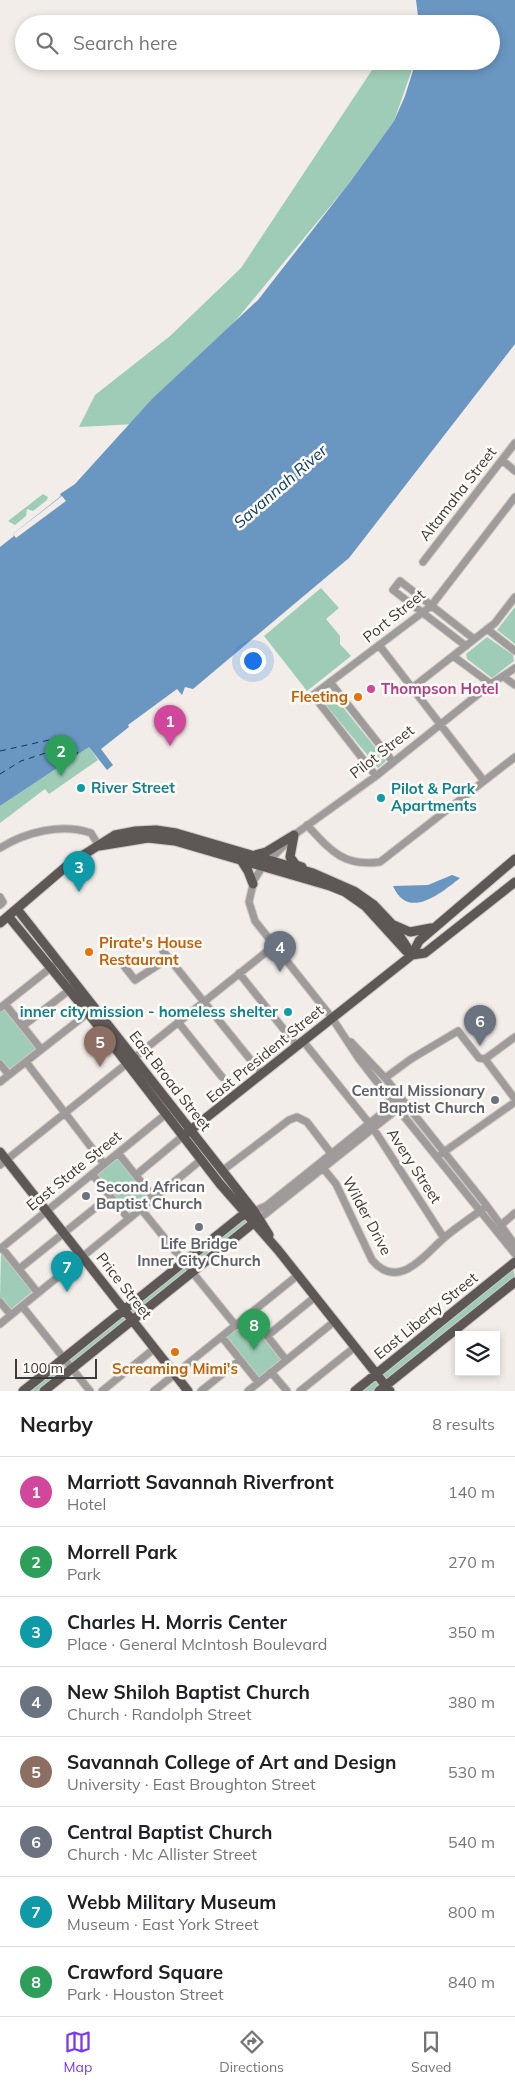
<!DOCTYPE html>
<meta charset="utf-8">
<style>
body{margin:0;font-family:Mulish,sans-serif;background:#f2f2f2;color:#202124}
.controls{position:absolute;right:15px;bottom:15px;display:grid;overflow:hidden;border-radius:0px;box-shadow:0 2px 8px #0003}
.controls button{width:45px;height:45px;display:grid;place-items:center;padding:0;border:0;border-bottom:1px solid #e0e0e0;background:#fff;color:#202124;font:25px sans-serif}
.scale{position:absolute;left:15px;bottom:12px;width:82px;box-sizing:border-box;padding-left:5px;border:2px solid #3d3b39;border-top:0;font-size:14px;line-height:18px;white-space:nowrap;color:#3d3b39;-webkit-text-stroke:4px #fefbf7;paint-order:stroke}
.you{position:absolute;left:252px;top:660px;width:18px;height:18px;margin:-12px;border:4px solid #fff;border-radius:50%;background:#1a73e8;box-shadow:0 0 0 8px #1a73e833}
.badge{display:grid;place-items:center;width:32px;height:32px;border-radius:50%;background:#7c3aed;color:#fff;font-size:16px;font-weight:700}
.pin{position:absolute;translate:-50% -41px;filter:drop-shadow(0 1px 2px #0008)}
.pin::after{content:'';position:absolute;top:26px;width:18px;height:15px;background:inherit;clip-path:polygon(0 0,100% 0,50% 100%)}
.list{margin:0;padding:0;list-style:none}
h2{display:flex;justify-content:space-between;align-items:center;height:65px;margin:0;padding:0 20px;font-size:21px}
h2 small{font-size:16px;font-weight:400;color:#757577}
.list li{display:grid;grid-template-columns:32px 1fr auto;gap:15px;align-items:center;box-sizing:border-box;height:70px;padding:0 20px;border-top:1px solid #e0e0e0}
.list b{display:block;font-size:19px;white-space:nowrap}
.list p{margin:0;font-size:16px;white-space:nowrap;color:#757577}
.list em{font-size:16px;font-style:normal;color:#757577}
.icon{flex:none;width:28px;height:28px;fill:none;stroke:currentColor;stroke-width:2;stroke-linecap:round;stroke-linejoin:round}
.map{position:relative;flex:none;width:515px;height:1391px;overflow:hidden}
.search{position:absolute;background:#fff;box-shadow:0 2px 8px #0003;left:15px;right:15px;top:15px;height:55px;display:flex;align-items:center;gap:12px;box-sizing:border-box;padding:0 18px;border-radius:28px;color:#757577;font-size:19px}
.sheet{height:625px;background:#fff}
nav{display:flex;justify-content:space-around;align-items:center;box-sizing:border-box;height:70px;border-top:1px solid #e0e0e0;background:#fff;font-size:14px;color:#757577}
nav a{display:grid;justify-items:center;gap:2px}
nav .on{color:#7c3aed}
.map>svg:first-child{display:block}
.green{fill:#9fccb7}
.water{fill:#6a96c2}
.pier{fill:#f2ede8}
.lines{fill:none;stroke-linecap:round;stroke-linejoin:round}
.ferry{stroke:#063b65;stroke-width:1;stroke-dasharray:6 5;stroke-linecap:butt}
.minor-casing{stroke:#cec9c5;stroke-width:9}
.major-casing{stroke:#cec9c5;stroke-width:11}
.minor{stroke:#9e9b9a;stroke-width:7}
.major{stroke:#5d5856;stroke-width:9}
.hotel-dot{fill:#d1479c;stroke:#fefbf7;stroke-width:2}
.food-dot{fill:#e8710a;stroke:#fefbf7;stroke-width:2}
.culture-dot{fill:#0f9aa8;stroke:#fefbf7;stroke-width:2}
.worship-dot{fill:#6b7280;stroke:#fefbf7;stroke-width:2}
.labels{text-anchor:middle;stroke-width:5;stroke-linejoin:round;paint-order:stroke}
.street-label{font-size:15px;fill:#3d3b39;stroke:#fefbf7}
.hotel-label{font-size:15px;font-weight:bold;fill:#b23c85;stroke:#fefbf7;text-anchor:start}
.food-label{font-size:15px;font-weight:bold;fill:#c56008;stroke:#fefbf7;text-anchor:end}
.culture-label{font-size:15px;font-weight:bold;fill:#0d838f;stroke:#fefbf7;text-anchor:start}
.worship-label{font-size:15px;font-weight:bold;fill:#5b616d;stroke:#fefbf7;text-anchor:end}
.water-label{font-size:16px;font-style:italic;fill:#063b65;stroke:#fefbf7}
</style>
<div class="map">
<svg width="515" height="1391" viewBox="0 0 515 1391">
<rect width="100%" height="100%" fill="#f2ede8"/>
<path class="green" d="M378,61H415L394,121L347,186L227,331L136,424L79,427L95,395L170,336L241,268Z
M43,494L48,497L47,500L33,511L27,509L26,516L15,525L8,521Z
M321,588L339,608L326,619L340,636V644L351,656L307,691L264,636Z
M515,607V644L497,630Z
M487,637L513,655L514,661L492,678L467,659L466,654Z
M328,691H330L386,761L378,768L321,699Z
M89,747L98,760L49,794L45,789L0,823V806Z
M5,1008L38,1049L10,1072L0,1060V1012Z
M117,1157L150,1198L129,1215L96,1175Z
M241,1214L253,1228L48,1391H21Z
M1,1252L33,1291L10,1310L0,1298Z
M513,1267L515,1278L374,1391H360Z
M248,1319L281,1360L258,1378L225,1338Z"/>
<path class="water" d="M416,0H515V344L349,558L193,689L185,687L182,695L177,689L128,725L129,727L101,749L113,765L107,770L89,747L0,806V547L14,536L13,534L61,496L60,494L75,484L152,399L258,300L350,182L394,121L405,96L416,61H491V24H419Z
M452,875L460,878C441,893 408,921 393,886L428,885Z"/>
<path class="pier" d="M62,496L66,501L16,538L13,534Z"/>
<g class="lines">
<path class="ferry" d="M0,751L49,740L63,743L78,753
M0,774L21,761L52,751L79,754"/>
<defs>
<path id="minor" d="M502,460L515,471
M423,562L515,443
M487,629L515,651
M379,645L484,781
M466,646L393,590L400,581L474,639
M453,656L491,684
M515,668L491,684L376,776L294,835L261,869L254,880L249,902L255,921L332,1018L359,1059L398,1109L515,1254
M504,677L515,685
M330,682L393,762
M412,688L495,623L515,597
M376,776L313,695L431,606L515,497
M307,825C330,850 343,867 380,862L515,757
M0,848C26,832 61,823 91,833L99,846
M0,897L3,902L0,905
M163,951L262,1074
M124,966L135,980L169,958
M239,973L297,1046
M5,1004L41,1049
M0,1008L53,966
M178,1022L222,1077
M23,1026L72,988
M303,1041L373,1128L444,1238
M351,1042L386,1079L487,1206L515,1245
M485,1059L515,1037
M26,1062L104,1164
M0,1064L9,1075
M385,1078L411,1059L458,1031L479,1058L485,1059L515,1099
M0,1082L88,1013
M118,1153L154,1198
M441,1154L515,1102
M0,1165L275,945
M323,1168L336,1184L372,1260C399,1292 425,1254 445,1237C457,1227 470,1218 483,1209
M222,1171L289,1120L297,1117L307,1122L333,1156
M92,1174L128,1218
M136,1175L183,1136
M141,1209L236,1326
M254,1211L266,1206L396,1102
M259,1219L400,1107
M501,1225L515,1213
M2,1248L38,1293
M0,1249L166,1114
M19,1269L110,1196
M0,1302L11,1315
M22,1306L90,1391
M250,1314L286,1360
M0,1324L201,1160
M267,1336L315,1297
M222,1337L258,1382
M271,1372L287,1391
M102,1391L155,1348
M154,1391L298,1275
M201,1391L240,1360
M248,1391L335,1321
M300,1391L355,1347"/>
<path id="major" d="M294,835L290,857L296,865L302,867
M99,846L148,838L175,841L330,886L345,892L365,906L406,951
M255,855L266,852L294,835
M241,860L248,871L253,884
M17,909L254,1211L269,1235
M8,916L88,1013L220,1184L278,1250L390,1391
M0,923L69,864L115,835L136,831L156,830L176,833L313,873L354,891L374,905L392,924L412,955
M394,925L410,932L431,928
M412,955L425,953L515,882
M183,1136L412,955L419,941L515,859
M0,1152L188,1391
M23,1391L240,1217L250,1212
M44,1391L256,1221
M355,1391L515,1262
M379,1391L515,1282"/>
</defs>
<use href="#minor" class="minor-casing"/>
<use href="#major" class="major-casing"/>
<use href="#minor" class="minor"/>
<use href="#major" class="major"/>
</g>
<circle class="hotel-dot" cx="371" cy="689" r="5"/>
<g class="food-dot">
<circle cx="358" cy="697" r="5"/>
<circle cx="89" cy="952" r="5"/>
<circle cx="175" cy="1352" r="5"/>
</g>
<g class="culture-dot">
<circle cx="81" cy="788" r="5"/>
<circle cx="381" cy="798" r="5"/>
<circle cx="288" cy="1012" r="5"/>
</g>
<g class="worship-dot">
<circle cx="495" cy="1100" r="5"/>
<circle cx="86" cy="1196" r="5"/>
<circle cx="199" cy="1227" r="5"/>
</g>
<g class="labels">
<g class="street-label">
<text transform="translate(458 494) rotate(-52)" y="5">Altamaha Street</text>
<text transform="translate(394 616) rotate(-39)" y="5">Port Street</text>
<text transform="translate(382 752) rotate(-38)" y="5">Pilot Street</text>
<text transform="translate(265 1054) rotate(-39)" y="5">East President Street</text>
<text transform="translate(170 1081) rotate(52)" y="5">East Broad Street</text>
<text transform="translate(414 1166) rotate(57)" y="5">Avery Street</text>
<text transform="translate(74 1171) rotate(-39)" y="5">East State Street</text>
<text transform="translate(367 1216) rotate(62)" y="5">Wilder Drive</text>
<text transform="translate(124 1286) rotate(52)" y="5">Price Street</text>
<text transform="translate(426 1316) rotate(-39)" y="5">East Liberty Street</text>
</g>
<g class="hotel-label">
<text x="381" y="694">Thompson Hotel</text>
</g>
<g class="food-label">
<text x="348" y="702">Fleeting</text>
<text x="99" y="948" text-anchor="start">Pirate's House<tspan x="99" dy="17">Restaurant</tspan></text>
<text x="175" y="1374" text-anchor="middle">Screaming Mimi's</text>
</g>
<g class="culture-label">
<text x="91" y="793">River Street</text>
<text x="391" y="794">Pilot &amp; Park<tspan x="391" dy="17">Apartments</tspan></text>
<text x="278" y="1017" text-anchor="end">inner city mission - homeless shelter</text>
</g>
<g class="worship-label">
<text x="485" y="1096">Central Missionary<tspan x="485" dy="17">Baptist Church</tspan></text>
<text x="96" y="1192" text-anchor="start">Second African<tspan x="96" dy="17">Baptist Church</tspan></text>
<text x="199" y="1249" text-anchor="middle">Life Bridge<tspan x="199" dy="17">Inner City Church</tspan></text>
</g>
<g class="water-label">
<text transform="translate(280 486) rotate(-41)" y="6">Savannah River</text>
</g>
</g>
</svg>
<div class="controls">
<button><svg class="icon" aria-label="layers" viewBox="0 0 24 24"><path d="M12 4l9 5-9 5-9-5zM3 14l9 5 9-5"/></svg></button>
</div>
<div class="scale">100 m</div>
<div class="you"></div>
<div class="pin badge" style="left:170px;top:746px;background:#d1479c">1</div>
<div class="pin badge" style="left:61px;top:776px;background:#2e9e5b">2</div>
<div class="pin badge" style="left:79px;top:892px;background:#0f9aa8">3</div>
<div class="pin badge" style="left:280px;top:972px;background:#6b7280">4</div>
<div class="pin badge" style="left:100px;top:1067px;background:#8d6e63">5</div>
<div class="pin badge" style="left:480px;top:1046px;background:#6b7280">6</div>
<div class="pin badge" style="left:67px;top:1292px;background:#0f9aa8">7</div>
<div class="pin badge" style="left:254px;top:1350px;background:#2e9e5b">8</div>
<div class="search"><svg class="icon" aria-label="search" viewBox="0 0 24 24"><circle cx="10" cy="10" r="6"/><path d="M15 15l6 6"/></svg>Search here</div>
</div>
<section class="sheet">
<h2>Nearby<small>8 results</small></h2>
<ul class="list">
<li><span class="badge" style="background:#d1479c">1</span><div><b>Marriott Savannah Riverfront</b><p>Hotel</p></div><em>140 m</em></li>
<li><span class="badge" style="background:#2e9e5b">2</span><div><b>Morrell Park</b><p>Park</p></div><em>270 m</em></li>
<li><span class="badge" style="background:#0f9aa8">3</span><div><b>Charles H. Morris Center</b><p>Place · General McIntosh Boulevard</p></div><em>350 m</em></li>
<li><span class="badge" style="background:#6b7280">4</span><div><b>New Shiloh Baptist Church</b><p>Church · Randolph Street</p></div><em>380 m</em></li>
<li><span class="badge" style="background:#8d6e63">5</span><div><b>Savannah College of Art and Design</b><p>University · East Broughton Street</p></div><em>530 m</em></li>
<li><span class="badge" style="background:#6b7280">6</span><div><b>Central Baptist Church</b><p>Church · Mc Allister Street</p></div><em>540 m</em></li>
<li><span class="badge" style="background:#0f9aa8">7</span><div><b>Webb Military Museum</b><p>Museum · East York Street</p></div><em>800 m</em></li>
<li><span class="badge" style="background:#2e9e5b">8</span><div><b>Crawford Square</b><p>Park · Houston Street</p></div><em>840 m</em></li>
</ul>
</section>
<nav>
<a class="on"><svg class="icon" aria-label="map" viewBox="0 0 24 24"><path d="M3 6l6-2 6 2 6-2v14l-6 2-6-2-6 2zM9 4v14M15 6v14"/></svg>Map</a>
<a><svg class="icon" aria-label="directions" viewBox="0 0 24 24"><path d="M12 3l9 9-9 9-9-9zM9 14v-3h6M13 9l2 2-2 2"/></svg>Directions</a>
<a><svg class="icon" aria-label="saved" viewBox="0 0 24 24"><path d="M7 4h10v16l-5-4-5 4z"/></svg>Saved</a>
</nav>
